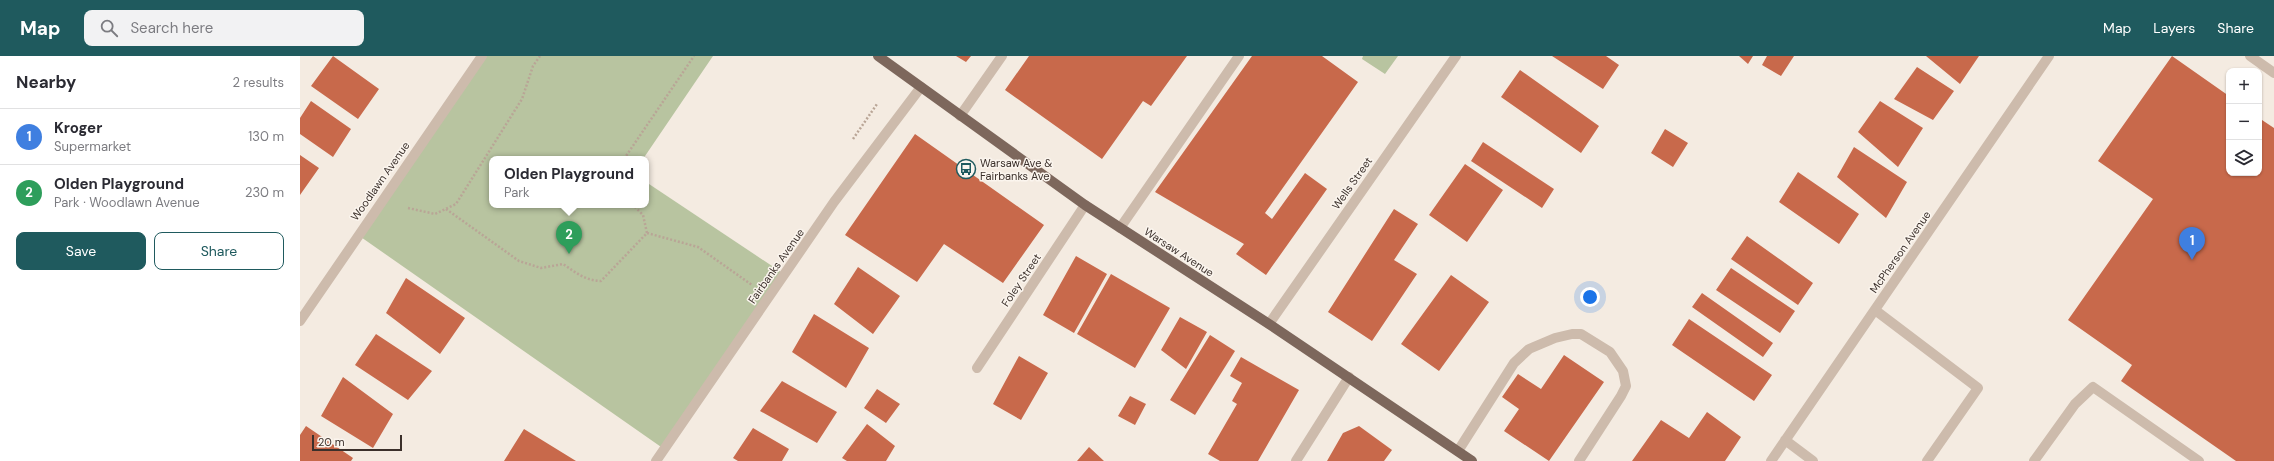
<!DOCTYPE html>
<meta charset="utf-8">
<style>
body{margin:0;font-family:"DM Sans",sans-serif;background:#f2f2f3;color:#2b2b33}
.controls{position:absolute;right:12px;top:12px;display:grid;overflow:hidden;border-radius:8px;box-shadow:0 1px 3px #0004}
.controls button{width:36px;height:36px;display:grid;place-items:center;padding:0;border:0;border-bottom:1px solid #e1e1e2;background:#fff;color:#2b2b33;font:20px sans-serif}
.scale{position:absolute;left:12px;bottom:10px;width:90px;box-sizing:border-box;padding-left:4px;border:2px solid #3b302b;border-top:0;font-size:11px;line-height:14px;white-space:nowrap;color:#3b302b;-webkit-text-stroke:3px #fbf5ee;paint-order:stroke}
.you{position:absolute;left:1290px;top:241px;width:14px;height:14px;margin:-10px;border:3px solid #fff;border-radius:50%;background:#1a73e8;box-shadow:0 0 0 6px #1a73e833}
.badge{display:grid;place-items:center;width:26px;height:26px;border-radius:50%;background:#1f5a5e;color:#fff;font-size:13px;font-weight:700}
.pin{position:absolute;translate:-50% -33px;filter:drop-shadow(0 1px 2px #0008)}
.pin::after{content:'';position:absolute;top:21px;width:14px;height:12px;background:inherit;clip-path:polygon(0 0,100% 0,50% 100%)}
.popup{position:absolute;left:189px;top:100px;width:160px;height:52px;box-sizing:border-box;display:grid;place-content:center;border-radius:8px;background:#fff;filter:drop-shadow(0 1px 3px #0005);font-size:13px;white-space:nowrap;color:#7c7c81}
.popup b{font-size:15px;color:#2b2b33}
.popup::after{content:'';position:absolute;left:50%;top:100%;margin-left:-8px;border:8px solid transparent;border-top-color:#fff}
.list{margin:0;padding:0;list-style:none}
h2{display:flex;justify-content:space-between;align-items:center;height:52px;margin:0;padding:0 16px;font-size:17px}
h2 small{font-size:13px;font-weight:400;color:#7c7c81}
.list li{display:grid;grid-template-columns:26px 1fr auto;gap:12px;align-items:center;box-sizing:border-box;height:56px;padding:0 16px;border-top:1px solid #e1e1e2}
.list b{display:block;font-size:15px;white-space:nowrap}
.list p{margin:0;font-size:13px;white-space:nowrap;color:#7c7c81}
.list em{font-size:13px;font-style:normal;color:#7c7c81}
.actions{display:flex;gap:8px;padding:12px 16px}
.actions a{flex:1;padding:9px 0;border:1px solid #1f5a5e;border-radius:8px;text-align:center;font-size:14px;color:#1f5a5e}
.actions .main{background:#1f5a5e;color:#fff}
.icon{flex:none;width:22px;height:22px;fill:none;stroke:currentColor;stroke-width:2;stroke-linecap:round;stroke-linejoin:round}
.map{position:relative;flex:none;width:1974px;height:405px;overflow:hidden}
header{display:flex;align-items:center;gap:24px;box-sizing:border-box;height:56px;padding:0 20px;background:#1f5a5e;color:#fff}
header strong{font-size:19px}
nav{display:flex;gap:22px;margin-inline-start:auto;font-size:14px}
.search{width:280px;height:36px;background:#f2f2f3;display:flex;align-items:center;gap:10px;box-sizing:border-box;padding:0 14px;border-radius:8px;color:#7c7c81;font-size:15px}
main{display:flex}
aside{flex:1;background:#fff}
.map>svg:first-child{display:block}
.green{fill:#b8c4a0}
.building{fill:#c8694b}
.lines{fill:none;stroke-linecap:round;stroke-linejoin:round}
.path{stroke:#b9a596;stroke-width:2.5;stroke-dasharray:2 2;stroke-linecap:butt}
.minor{stroke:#cdbbac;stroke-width:10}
.major{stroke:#7d675c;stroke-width:10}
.labels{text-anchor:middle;stroke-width:3;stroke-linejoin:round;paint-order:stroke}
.poi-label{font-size:11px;fill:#3b302b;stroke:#fbf5ee;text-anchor:start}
.street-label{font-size:11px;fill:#3b302b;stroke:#fbf5ee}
</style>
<header>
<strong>Map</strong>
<div class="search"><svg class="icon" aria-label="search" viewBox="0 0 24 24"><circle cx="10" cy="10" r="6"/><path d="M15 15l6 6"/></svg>Search here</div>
<nav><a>Map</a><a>Layers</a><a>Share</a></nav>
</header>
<main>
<aside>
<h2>Nearby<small>2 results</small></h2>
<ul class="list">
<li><span class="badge" style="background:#3f7fe0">1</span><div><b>Kroger</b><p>Supermarket</p></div><em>130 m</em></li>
<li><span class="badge" style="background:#2e9e5b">2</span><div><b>Olden Playground</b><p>Park · Woodlawn Avenue</p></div><em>230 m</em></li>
</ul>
<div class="actions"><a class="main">Save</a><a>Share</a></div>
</aside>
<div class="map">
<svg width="1974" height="405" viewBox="0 0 1974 405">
<rect width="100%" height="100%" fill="#f4ebe1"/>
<path class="green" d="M182,0H413L343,103H192V149H346V126L484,218L364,393L58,179Z
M1063,0H1098L1085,18L1062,3Z"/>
<path class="building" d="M33,0L79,33L58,63L11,30Z
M656,0H671L666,6Z
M729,0H887L851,50L843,45L802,103L705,34Z
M952,0H1022L1058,26L965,157L972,163L1005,117L1027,133L966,219L936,198L944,188L855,136Z
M1252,0H1306L1319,9L1303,33Z
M1439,0H1453L1448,8Z
M1467,0H1494L1481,20L1462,9Z
M1626,0H1679L1660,28Z
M1872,0L1929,40V117H1959V62L1974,72V405H1936L1821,325L1832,309L1768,264L1853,143L1798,105Z
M1617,11L1654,35L1633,64L1594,43Z
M1220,14L1299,70L1281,97L1201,41Z
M11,45L51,73L33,101L0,78V62Z
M1580,45L1623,72L1598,111L1558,76Z
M1365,73L1388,87L1373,111L1351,97Z
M615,78L744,169L703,227L644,188L617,226L545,179Z
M1183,86L1254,133L1242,152L1171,105Z
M1554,91L1607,126L1586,162L1537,121Z
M0,99L19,112L0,139Z
M1165,108L1203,134L1167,186L1129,159Z
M1498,116L1559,158L1539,188L1479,146Z
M1094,153L1118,168L1094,204L1117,218L1072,285L1028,256Z
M1447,180L1513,227L1498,249L1431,203Z
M776,200L807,218L774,277L743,259Z
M558,211L600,240L573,278L534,248Z
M1431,212L1495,255L1480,277L1416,234Z
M811,218L870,252L835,312L777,278Z
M1151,219L1189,246L1139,315L1101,288Z
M106,222L165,262L140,298L86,257Z
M1402,237L1473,287L1463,301L1392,251Z
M514,258L569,292L546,332L492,296Z
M880,261L907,276L886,313L861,294Z
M1389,263L1472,319L1454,345L1372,289Z
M76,278L132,315L108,344L55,309Z
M910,279L935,295L895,359L870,344Z
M1264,299L1304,326L1249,405L1204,375L1219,353L1202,341L1218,318L1241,333Z
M719,300L748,317L721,364L693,348Z
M941,301L999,334L958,405H920L908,398L937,348L932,345L942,327L930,320Z
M43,321L93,358L73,392L21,360Z
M482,325L537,356L517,387L460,355Z
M577,333L600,348L586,367L564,352Z
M830,340L846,348L835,369L818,360Z
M1407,356L1441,381L1425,405H1332L1361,364L1389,382Z
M567,368L595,390L586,405H547L542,402Z
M6,370L53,402L51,405H0V379Z
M1059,370L1092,394L1084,405H1027L1043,377Z
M453,372L489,393L482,405H438L433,402Z
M224,373L276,405H204Z
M789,391L804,405H777Z"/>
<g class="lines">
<path class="path" d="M553,83L577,48
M324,103L394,0
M108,152L135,158L156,148L222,43L233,10L240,0
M146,153L219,205L241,212L263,208C275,216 286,225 301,225L347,177L343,159L333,149
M347,177L398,191L452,229"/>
<path class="minor" d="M1950,0L1974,17
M660,60L702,0
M820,172L939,0
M1575,254L1678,332L1627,405
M0,265L182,0
M969,268L1156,0
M677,312L785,149
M1485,384L1513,405
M1158,395L1214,307L1229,293L1255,282L1272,278H1281L1310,296L1323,315L1326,330L1321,340L1279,405
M356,405L534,146L621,31
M996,405L1049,321
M1471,405L1749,0
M1734,405L1775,348L1793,331L1899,405"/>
<path class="major" d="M578,0L785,149L969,268L1172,405"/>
</g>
<defs>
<symbol id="bus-ring" viewBox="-11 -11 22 22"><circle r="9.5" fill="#fbf5ee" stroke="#1f5a5e" stroke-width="1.5"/><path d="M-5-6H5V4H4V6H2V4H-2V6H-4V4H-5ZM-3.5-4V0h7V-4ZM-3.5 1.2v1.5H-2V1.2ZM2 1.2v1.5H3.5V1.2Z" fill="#1f5a5e"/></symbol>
</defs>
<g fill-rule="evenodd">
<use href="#bus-ring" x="655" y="102" width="22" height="22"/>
</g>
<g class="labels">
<g class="poi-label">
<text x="680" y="111">Warsaw Ave &amp;<tspan x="680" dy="13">Fairbanks Ave</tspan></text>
</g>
<g class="street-label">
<text transform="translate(80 125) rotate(-55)" y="4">Woodlawn Avenue</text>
<text transform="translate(1052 127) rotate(-55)" y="4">Wells Street</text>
<text transform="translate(879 196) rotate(33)" y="4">Warsaw Avenue</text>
<text transform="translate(1600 196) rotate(-55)" y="4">McPherson Avenue</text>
<text transform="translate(476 210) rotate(-55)" y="4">Fairbanks Avenue</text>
<text transform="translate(721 224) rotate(-56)" y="4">Foley Street</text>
</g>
</g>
</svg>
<div class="controls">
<button>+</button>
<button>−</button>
<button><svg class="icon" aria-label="layers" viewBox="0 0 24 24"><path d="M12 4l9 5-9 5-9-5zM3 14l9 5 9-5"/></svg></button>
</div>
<div class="scale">20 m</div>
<div class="you"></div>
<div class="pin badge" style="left:1892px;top:204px;background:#3f7fe0">1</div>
<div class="pin badge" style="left:269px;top:198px;background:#2e9e5b">2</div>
<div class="popup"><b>Olden Playground</b>Park</div>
</div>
</main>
